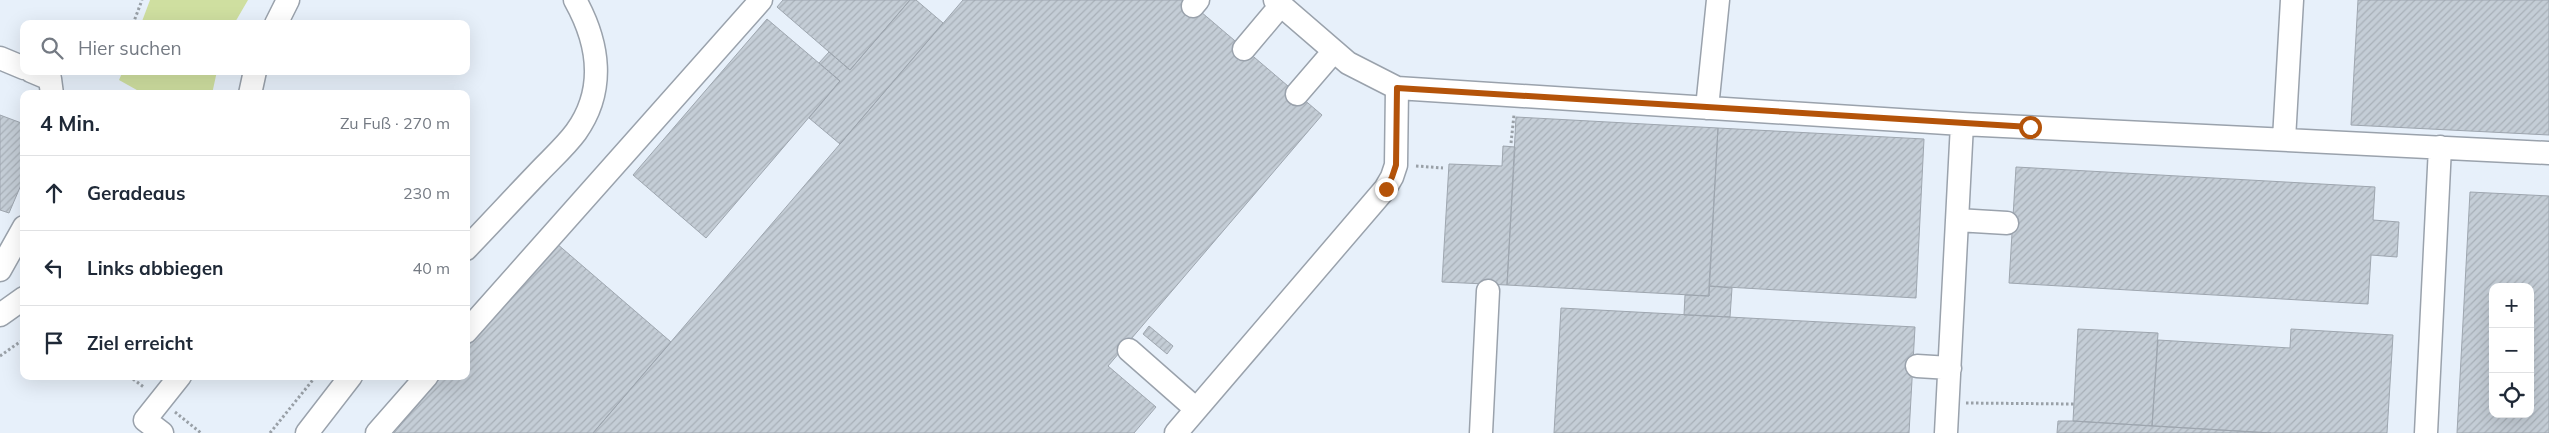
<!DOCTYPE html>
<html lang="de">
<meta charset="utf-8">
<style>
body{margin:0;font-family:Mulish,sans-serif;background:#f2f2f3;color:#1f2937}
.controls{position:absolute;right:15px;bottom:15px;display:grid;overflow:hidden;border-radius:10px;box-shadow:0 5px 20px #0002}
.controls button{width:45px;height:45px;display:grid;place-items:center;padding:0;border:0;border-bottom:1px solid #e0e1e3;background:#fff;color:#1f2937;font:25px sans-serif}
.stop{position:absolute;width:15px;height:15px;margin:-11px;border:4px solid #b45309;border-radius:50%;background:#fff}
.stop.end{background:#b45309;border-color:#fff;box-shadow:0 1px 5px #0008}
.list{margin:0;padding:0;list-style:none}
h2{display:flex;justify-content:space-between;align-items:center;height:65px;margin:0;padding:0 20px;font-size:21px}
h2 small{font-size:16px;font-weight:400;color:#747a83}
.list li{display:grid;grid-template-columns:32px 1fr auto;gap:15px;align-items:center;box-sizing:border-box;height:75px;padding:0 20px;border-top:1px solid #e0e1e3}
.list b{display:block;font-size:19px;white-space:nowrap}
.list em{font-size:16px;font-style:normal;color:#747a83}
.icon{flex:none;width:28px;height:28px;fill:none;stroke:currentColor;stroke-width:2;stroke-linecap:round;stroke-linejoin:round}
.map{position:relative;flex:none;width:2549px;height:433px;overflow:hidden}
.search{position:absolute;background:#fff;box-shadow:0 5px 20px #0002;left:20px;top:20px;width:450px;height:55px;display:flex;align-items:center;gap:12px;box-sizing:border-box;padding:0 18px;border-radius:10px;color:#747a83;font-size:19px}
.panel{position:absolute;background:#fff;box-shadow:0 5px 20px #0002;left:20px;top:90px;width:450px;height:290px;border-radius:10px}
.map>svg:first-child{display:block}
.green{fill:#cfdfa0}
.building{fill:url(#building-hatch);stroke:#9ea6af;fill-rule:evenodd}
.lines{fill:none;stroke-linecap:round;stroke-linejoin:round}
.minor-casing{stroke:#9aa2ac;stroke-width:25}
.path{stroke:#99a0a7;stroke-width:3;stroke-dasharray:2.5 2.5;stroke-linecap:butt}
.minor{stroke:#fff;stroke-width:22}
.route{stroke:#b45309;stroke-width:6}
</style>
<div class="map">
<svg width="2549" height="433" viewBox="0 0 2549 433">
<defs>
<pattern id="building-hatch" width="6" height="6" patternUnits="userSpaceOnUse" patternTransform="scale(1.25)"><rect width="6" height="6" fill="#c4cdd6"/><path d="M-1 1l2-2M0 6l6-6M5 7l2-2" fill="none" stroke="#a8b0b8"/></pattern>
</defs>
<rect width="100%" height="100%" fill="#e7f0fa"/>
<path class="green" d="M150,0H248L234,24H141Z
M123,71H217L212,94H144L119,80Z"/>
<path class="building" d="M783,0H910L850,70L777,7Z
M910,0H916L943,23L840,144L809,118L840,81L819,63L829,52L850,70Z
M963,0H1187L1322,115L1108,366L1156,407L1134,433H593Z
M2358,0H2549V135L2351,125Z
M767,19L840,81L706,238L633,175Z
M0,115L24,124V178L9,213L0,210Z
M1516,117L1718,128L1709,296L1507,285Z
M1718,128L1924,139L1916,298L1709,286Z
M1503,146L1515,147L1507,285L1442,282L1449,164L1502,166Z
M2016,167L2375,187L2373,220L2399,222L2397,257L2371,255L2368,304L2009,283Z
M2470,192L2549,196V433H2457ZM2493,287H2530V414H2493Z
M556,243L671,342L593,433H394L442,376H466V348Z
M1709,286L1732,288L1730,317L1684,315L1685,295L1709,296Z
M1561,308L1915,327L1909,433H1554Z
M1149,326L1173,346L1167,354L1143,334Z
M2078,329L2158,333L2152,426L2073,421Z
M2291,329L2393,335L2387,433H2271L2152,426L2158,340L2290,348Z
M2058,421H2073L2271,433H2057Z"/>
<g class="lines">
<defs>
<path id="minor" d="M1275,0L1348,63L1397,88L1962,124L2549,153
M1193,6L1198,0
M276,24L288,0
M1244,49L1281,5
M0,58L24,68
M31,71L50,79L52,94
M250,94L255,71
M1297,94L1334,51
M1707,108L1718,0
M2284,139L2292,0
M1957,220L2007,223
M466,249C490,224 513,199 537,174C549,161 565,147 576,132C606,90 599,43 575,0
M0,270L24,227
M0,315L24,298
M466,332L761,0
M1129,350L1196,409
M1917,366L1950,368
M162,433L145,420L180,376
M307,433L351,376
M377,433L427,376
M1176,433L1385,189L1392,177L1396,165L1397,88
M1481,433L1488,291
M1946,433L1962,124
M2426,433L2440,147"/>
</defs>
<use href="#minor" class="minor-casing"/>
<path class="path" d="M133,24L142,0
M1511,143L1514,115
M1416,166L1443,168
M0,356L24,339
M129,376L145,388
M1966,403L2074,404
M175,412L201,433
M270,433L316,376"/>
<use href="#minor" class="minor"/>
</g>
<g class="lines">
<path class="route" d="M1386,189L1392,177L1396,165L1397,88L2030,127"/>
</g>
</svg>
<div class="controls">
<button>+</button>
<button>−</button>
<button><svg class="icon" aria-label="locate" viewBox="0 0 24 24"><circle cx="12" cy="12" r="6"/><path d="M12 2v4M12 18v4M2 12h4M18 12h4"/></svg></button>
</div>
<div class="stop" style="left:2030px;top:127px"></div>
<div class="stop end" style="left:1386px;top:189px"></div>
<div class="search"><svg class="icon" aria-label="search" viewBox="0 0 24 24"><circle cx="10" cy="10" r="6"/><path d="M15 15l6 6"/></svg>Hier suchen</div>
<section class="panel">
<h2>4 Min.<small>Zu Fuß · 270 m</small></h2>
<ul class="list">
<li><svg class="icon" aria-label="ahead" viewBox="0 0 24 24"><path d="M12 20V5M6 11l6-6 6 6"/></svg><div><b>Geradeaus</b></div><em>230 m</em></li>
<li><svg class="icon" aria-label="left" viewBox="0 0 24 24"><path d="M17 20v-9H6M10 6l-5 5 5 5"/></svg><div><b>Links abbiegen</b></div><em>40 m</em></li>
<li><svg class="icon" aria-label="arrive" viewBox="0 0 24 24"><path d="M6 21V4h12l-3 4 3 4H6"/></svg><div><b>Ziel erreicht</b></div></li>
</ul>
</section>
</div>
